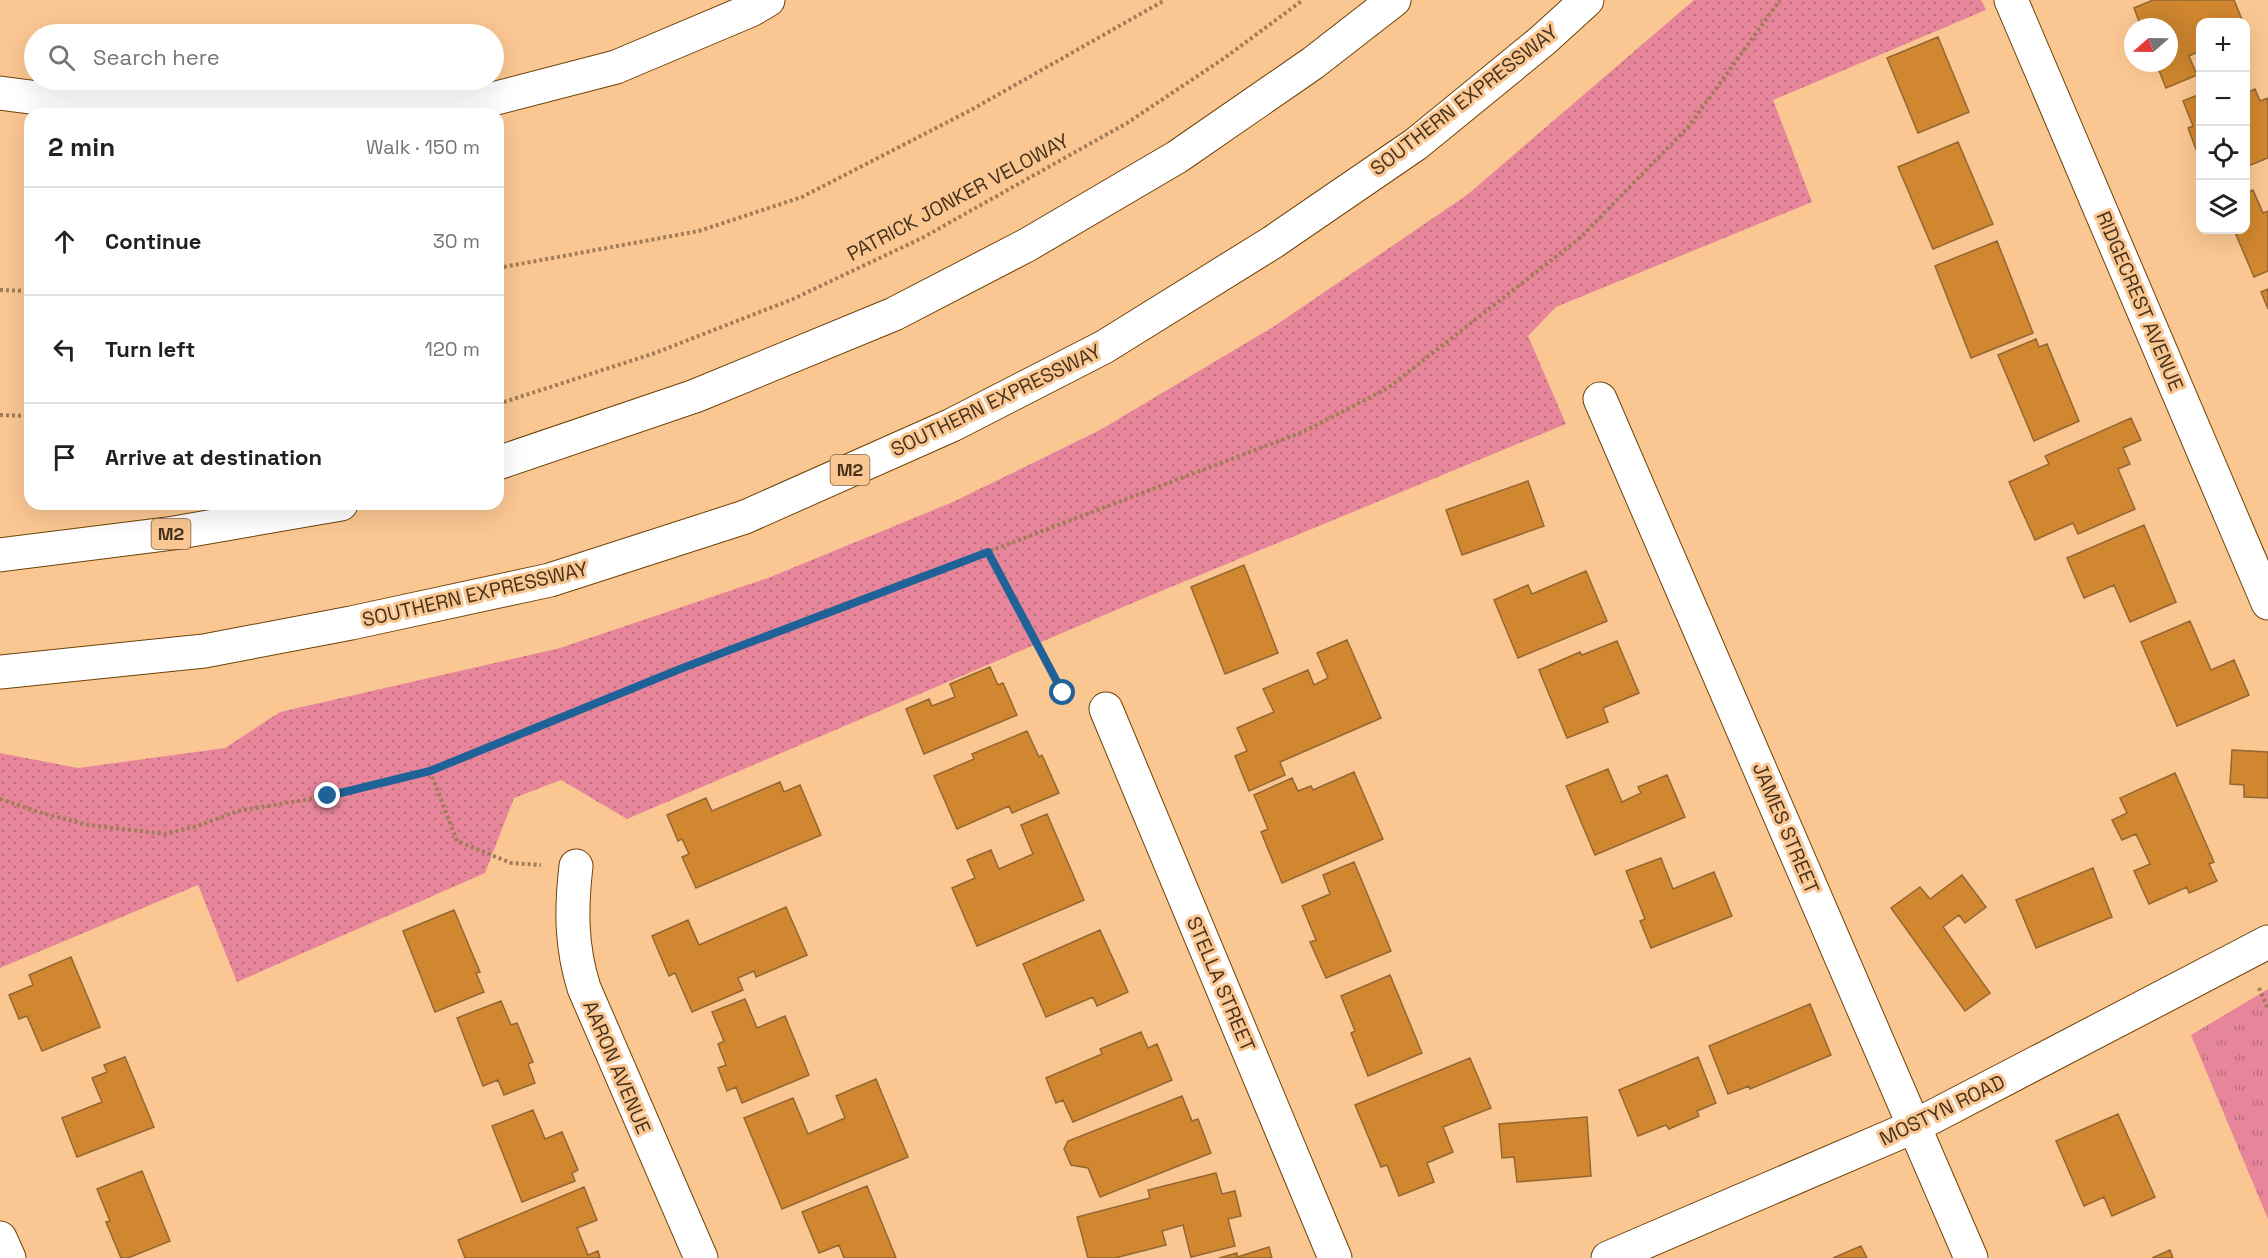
<!DOCTYPE html>
<meta charset="utf-8">
<style>
body{margin:0;font-family:"Space Grotesk",sans-serif;background:#f6f6f6;color:#202124}
.controls{position:absolute;right:18px;top:18px;display:grid;overflow:hidden;border-radius:12px;box-shadow:0 6px 24px #0002}
.controls button{width:54px;height:54px;display:grid;place-items:center;padding:0;border:0;border-bottom:2px solid #e0e0e0;background:#fff;color:#202124;font:30px sans-serif}
.compass{position:absolute;left:2124px;top:18px;width:54px;height:54px;border-radius:50%;background:#fff;box-shadow:0 6px 24px #0002;rotate:250deg}
.stop{position:absolute;width:18px;height:18px;margin:-14px;border:4px solid #1e6297;border-radius:50%;background:#fff}
.stop.end{background:#1e6297;border-color:#fff;box-shadow:0 2px 6px #0008}
.list{margin:0;padding:0;list-style:none}
h2{display:flex;justify-content:space-between;align-items:center;height:78px;margin:0;padding:0 24px;font-size:26px}
h2 small{font-size:20px;font-weight:400;color:#757577}
.list li{display:grid;grid-template-columns:39px 1fr auto;gap:18px;align-items:center;box-sizing:border-box;height:108px;padding:0 24px;border-top:2px solid #e0e0e0}
.list b{display:block;font-size:22px;white-space:nowrap}
.list em{font-size:20px;font-style:normal;color:#757577}
.icon{flex:none;width:33px;height:33px;fill:none;stroke:currentColor;stroke-width:2;stroke-linecap:round;stroke-linejoin:round}
.map{position:relative;flex:none;width:2268px;height:1258px;overflow:hidden}
.search{position:absolute;background:#fff;box-shadow:0 6px 24px #0002;left:24px;top:24px;width:480px;height:66px;display:flex;align-items:center;gap:15px;box-sizing:border-box;padding:0 21px;border-radius:33px;color:#757577;font-size:22px}
.panel{position:absolute;background:#fff;box-shadow:0 6px 24px #0002;left:24px;top:108px;width:480px;height:402px;border-radius:18px}
.map>svg:first-child{display:block}
.grass{fill:url(#grass-dots)}
.park{fill:url(#park-tufts)}
.building{fill:#d0872f;stroke:#946633;stroke-width:1.5}
.lines{fill:none;stroke-linecap:round;stroke-linejoin:round}
.street-casing{stroke:#6e4207;stroke-width:35}
.highway-casing{stroke:#6e4207;stroke-width:35}
.path{stroke:#a07d57;stroke-width:4;stroke-dasharray:3 3;stroke-linecap:butt}
.street{stroke:#fff;stroke-width:33}
.highway{stroke:#fff;stroke-width:33}
.route{stroke:#1e6297;stroke-width:8}
.labels{text-anchor:middle;stroke-width:6;stroke-linejoin:round;paint-order:stroke}
.shield{fill:#fac792;stroke:#7d5f40;stroke-width:1.5}
.shield-label{font-size:18px;font-weight:bold;fill:#47331d}
.street-label{font-size:20px;fill:#47331d;stroke:#fac792}
</style>
<div class="map">
<svg width="2268" height="1258" viewBox="0 0 2268 1258">
<defs>
<pattern id="grass-dots" width="8" height="8" patternUnits="userSpaceOnUse" patternTransform="scale(1.5)"><rect width="8" height="8" fill="#e7869b"/><path d="M2 2h.1M6 6h.1" fill="none" stroke="#bd6e7e" stroke-width="1.8" stroke-linecap="round"/></pattern>
<pattern id="park-tufts" width="24" height="20" patternUnits="userSpaceOnUse" patternTransform="scale(1.5)"><rect width="24" height="20" fill="#e7869b"/><path d="M3 7l-1-3M5 7V3M7 7l1-3M15 17l-1-3M17 17v-4M19 17l1-3" fill="none" stroke="#bd6e7e"/></pattern>
</defs>
<rect width="100%" height="100%" fill="#fac792"/>
<path class="grass" d="M1694,0H1981L1986,10L1773,100L1812,202L1556,307L1528,336L1566,424L1142,599L627,819L561,780L514,798L485,873L237,982L198,885L0,968V753L78,768L225,748L280,712L560,648L768,578L953,502L1100,430L1273,327L1467,195Z"/>
<path class="park" d="M2268,989V1219L2191,1035Z"/>
<path class="building" d="M2153,0H2234L2243,22H2200V51L2189,56L2197,75L2166,88L2156,63H2169V27H2141L2134,8Z
M1938,37L1969,112L1918,133L1887,58Z
M2255,89L2260,101L2268,98V158L2246,167V93Z
M2200,94V160L2188,128L2193,126L2183,101Z
M1958,142L1993,224L1933,249L1898,167Z
M2253,190L2263,213L2268,211V271L2254,277L2234,230H2246V193Z
M1997,241L2033,333L1971,358L1935,266Z
M2268,289V309L2261,292Z
M2036,339L2039,347L2047,344L2079,421L2034,441L1998,355Z
M2131,418L2141,440L2123,448L2130,464L2118,469L2135,509L2078,534L2073,523L2035,540L2009,482L2049,464L2045,456Z
M1528,481L1544,526L1462,555L1446,510Z
M2144,525L2176,602L2130,622L2114,585L2084,598L2067,558Z
M1244,565L1278,653L1225,674L1191,587Z
M1586,571L1607,621L1518,658L1494,600L1528,585L1532,594Z
M2190,621L2211,670L2234,660L2249,695L2177,726L2141,642Z
M1347,640L1381,718L1280,762L1285,775L1249,791L1235,756L1247,751L1237,728L1274,712L1263,689L1308,670L1314,685L1328,678L1317,653Z
M1617,641L1639,693L1603,708L1608,722L1567,738L1539,670L1580,652L1582,655Z
M990,667L998,685L1003,683L1017,715L924,754L906,709L929,699L932,706L955,697L950,684Z
M1027,731L1039,757L1042,755L1059,793L1012,813L1009,806L957,829L934,776L974,759L972,754Z
M2232,750L2268,752V798L2244,797V785L2230,784Z
M1608,769L1622,802L1641,793L1638,787L1667,775L1685,817L1595,855L1566,786Z
M1354,772L1383,839L1282,883L1261,832L1268,829L1254,795L1292,778L1298,791L1311,786L1313,790Z
M2175,773L2214,862L2209,864L2217,881L2189,893L2187,887L2149,904L2134,871L2150,864L2136,834L2122,840L2112,820L2127,813L2120,798Z
M780,782L784,792L800,785L821,835L696,888L682,857L689,854L682,839L678,841L667,815L706,798L712,811Z
M1047,814L1084,900L977,946L952,888L975,878L967,860L991,850L999,869L1033,854L1021,825Z
M1661,858L1673,889L1714,872L1732,916L1651,948L1640,921L1645,919L1626,871Z
M1354,862L1391,951L1326,978L1310,942L1316,940L1302,906L1330,894L1323,875Z
M2093,868L2112,917L2036,948L2016,900Z
M1962,875L1986,907L1965,923L1959,915L1943,927L1990,993L1965,1011L1891,908L1920,887L1930,899Z
M786,907L807,955L756,977L754,971L738,978L743,990L692,1012L675,973L669,976L652,936L688,920L699,945Z
M454,910L480,972L476,973L484,992L435,1012L403,931Z
M1100,930L1128,992L1097,1006L1093,997L1046,1017L1023,964Z
M71,957L100,1027L42,1051L27,1016L19,1019L9,995L33,985L29,975Z
M1390,975L1422,1053L1368,1076L1351,1033L1355,1031L1341,996Z
M745,999L757,1028L785,1016L809,1075L742,1103L736,1087L727,1091L718,1068L726,1065L718,1044L724,1041L712,1012Z
M501,1001L511,1025L517,1023L533,1062L528,1064L535,1083L504,1095L498,1080L483,1086L457,1018Z
M1810,1004L1831,1055L1750,1089L1749,1086L1728,1094L1709,1046Z
M1141,1032L1148,1048L1157,1044L1172,1080L1073,1122L1063,1100L1056,1103L1046,1078L1102,1054L1100,1049Z
M125,1057L154,1127L77,1157L62,1118L102,1102L92,1078L107,1072L104,1065Z
M1698,1057L1716,1103L1697,1111L1699,1116L1669,1129L1666,1125L1638,1136L1619,1090Z
M1470,1058L1491,1108L1443,1127L1453,1152L1427,1163L1434,1182L1399,1196L1387,1165L1381,1167L1355,1105Z
M876,1079L908,1157L782,1209L744,1118L793,1098L808,1134L845,1118L836,1096Z
M1182,1096L1192,1121L1198,1119L1211,1153L1100,1197L1088,1168L1071,1165L1064,1149L1068,1141Z
M533,1110L545,1139L562,1132L578,1170L572,1173L575,1181L522,1202L492,1126Z
M2118,1114L2155,1197L2112,1216L2104,1197L2084,1206L2056,1141Z
M1587,1117L1591,1176L1517,1182L1514,1157L1502,1158L1499,1124Z
M142,1171L170,1241L128,1258H121L106,1222L110,1221L97,1189Z
M1216,1173L1222,1194L1235,1191L1241,1216L1228,1219L1235,1246L1191,1257L1183,1225L1162,1231L1166,1245L1115,1258H1088L1077,1217L1150,1198L1148,1190Z
M867,1186L896,1258H844L839,1245L819,1253L802,1212Z
M584,1187L597,1220L577,1228L588,1255L598,1251L600,1258H465L458,1240Z
M1861,1246L1867,1258H1833Z
M1269,1247L1272,1258H1219L1237,1253V1257Z
M2170,1250L2173,1258H2152Z"/>
<g class="lines">
<defs>
<path id="street" d="M2011,0L2268,603
M1600,399L1971,1258
M1106,709L1335,1258
M576,866C571,909 571,947 584,988L701,1258
M0,1238L9,1258
M1608,1258L1915,1126L2268,942"/>
<path id="highway" d="M0,93L100,106L485,101L616,67L751,10L768,0
M498,463L695,396L894,314L1027,245L1177,157L1313,63L1394,0
M0,555L174,533L341,504
M0,672L204,651L351,623L550,580L745,517L952,425L1104,347L1273,242L1416,144L1542,41L1587,0"/>
</defs>
<use href="#street" class="street-casing"/>
<use href="#highway" class="highway-casing"/>
<path class="path" d="M498,268L699,231L802,197L971,110L1165,0
M0,290L30,291
M498,404L655,353L793,299L922,238L1127,123L1223,59L1303,0
M0,415L30,416
M988,552L1063,693L1072,697
M430,771L457,841L511,863L541,865
M0,799L45,814L89,825L164,834L198,826L238,811L328,796L430,771L680,669L1305,431L1388,388L1581,237L1689,126L1780,0
M2259,988L2268,1009"/>
<use href="#street" class="street"/>
<use href="#highway" class="highway"/>
</g>
<g class="lines">
<path class="route" d="M328,796L430,771L680,669L988,552L1063,693"/>
</g>
<g class="labels">
<g class="shield">
<rect x="830.5" y="455" width="39" height="30" rx="4.5"/>
<rect x="151.5" y="519" width="39" height="30" rx="4.5"/>
</g>
<g class="shield-label">
<text x="850" y="476">M2</text>
<text x="171" y="540">M2</text>
</g>
<g class="street-label">
<text transform="translate(1464 100) rotate(-38)" y="7">SOUTHERN EXPRESSWAY</text>
<text transform="translate(958 197) rotate(-28)" y="7">PATRICK JONKER VELOWAY</text>
<text transform="translate(2140 301) rotate(67)" y="7">RIDGECREST AVENUE</text>
<text transform="translate(996 400) rotate(-26)" y="7">SOUTHERN EXPRESSWAY</text>
<text transform="translate(475 594) rotate(-13)" y="7">SOUTHERN EXPRESSWAY</text>
<text transform="translate(1786 828) rotate(67)" y="7">JAMES STREET</text>
<text transform="translate(1221 984) rotate(67)" y="7">STELLA STREET</text>
<text transform="translate(617 1067) rotate(67)" y="7">AARON AVENUE</text>
<text transform="translate(1942 1110) rotate(-26)" y="7">MOSTYN ROAD</text>
</g>
</g>
</svg>
<div class="controls">
<button>+</button>
<button>−</button>
<button><svg class="icon" aria-label="locate" viewBox="0 0 24 24"><circle cx="12" cy="12" r="6"/><path d="M12 2v4M12 18v4M2 12h4M18 12h4"/></svg></button>
<button><svg class="icon" aria-label="layers" viewBox="0 0 24 24"><path d="M12 4l9 5-9 5-9-5zM3 14l9 5 9-5"/></svg></button>
</div>
<svg class="compass" viewBox="-18 -18 36 36"><path d="M0-13l5 13h-10z" fill="#e53935"/><path d="M0 13l5-13h-10z" fill="#757577"/></svg>
<div class="stop" style="left:1063px;top:693px"></div>
<div class="stop end" style="left:328px;top:796px"></div>
<div class="search"><svg class="icon" aria-label="search" viewBox="0 0 24 24"><circle cx="10" cy="10" r="6"/><path d="M15 15l6 6"/></svg>Search here</div>
<section class="panel">
<h2>2 min<small>Walk · 150 m</small></h2>
<ul class="list">
<li><svg class="icon" aria-label="ahead" viewBox="0 0 24 24"><path d="M12 20V5M6 11l6-6 6 6"/></svg><div><b>Continue</b></div><em>30 m</em></li>
<li><svg class="icon" aria-label="left" viewBox="0 0 24 24"><path d="M17 20v-9H6M10 6l-5 5 5 5"/></svg><div><b>Turn left</b></div><em>120 m</em></li>
<li><svg class="icon" aria-label="arrive" viewBox="0 0 24 24"><path d="M6 21V4h12l-3 4 3 4H6"/></svg><div><b>Arrive at destination</b></div></li>
</ul>
</section>
</div>
